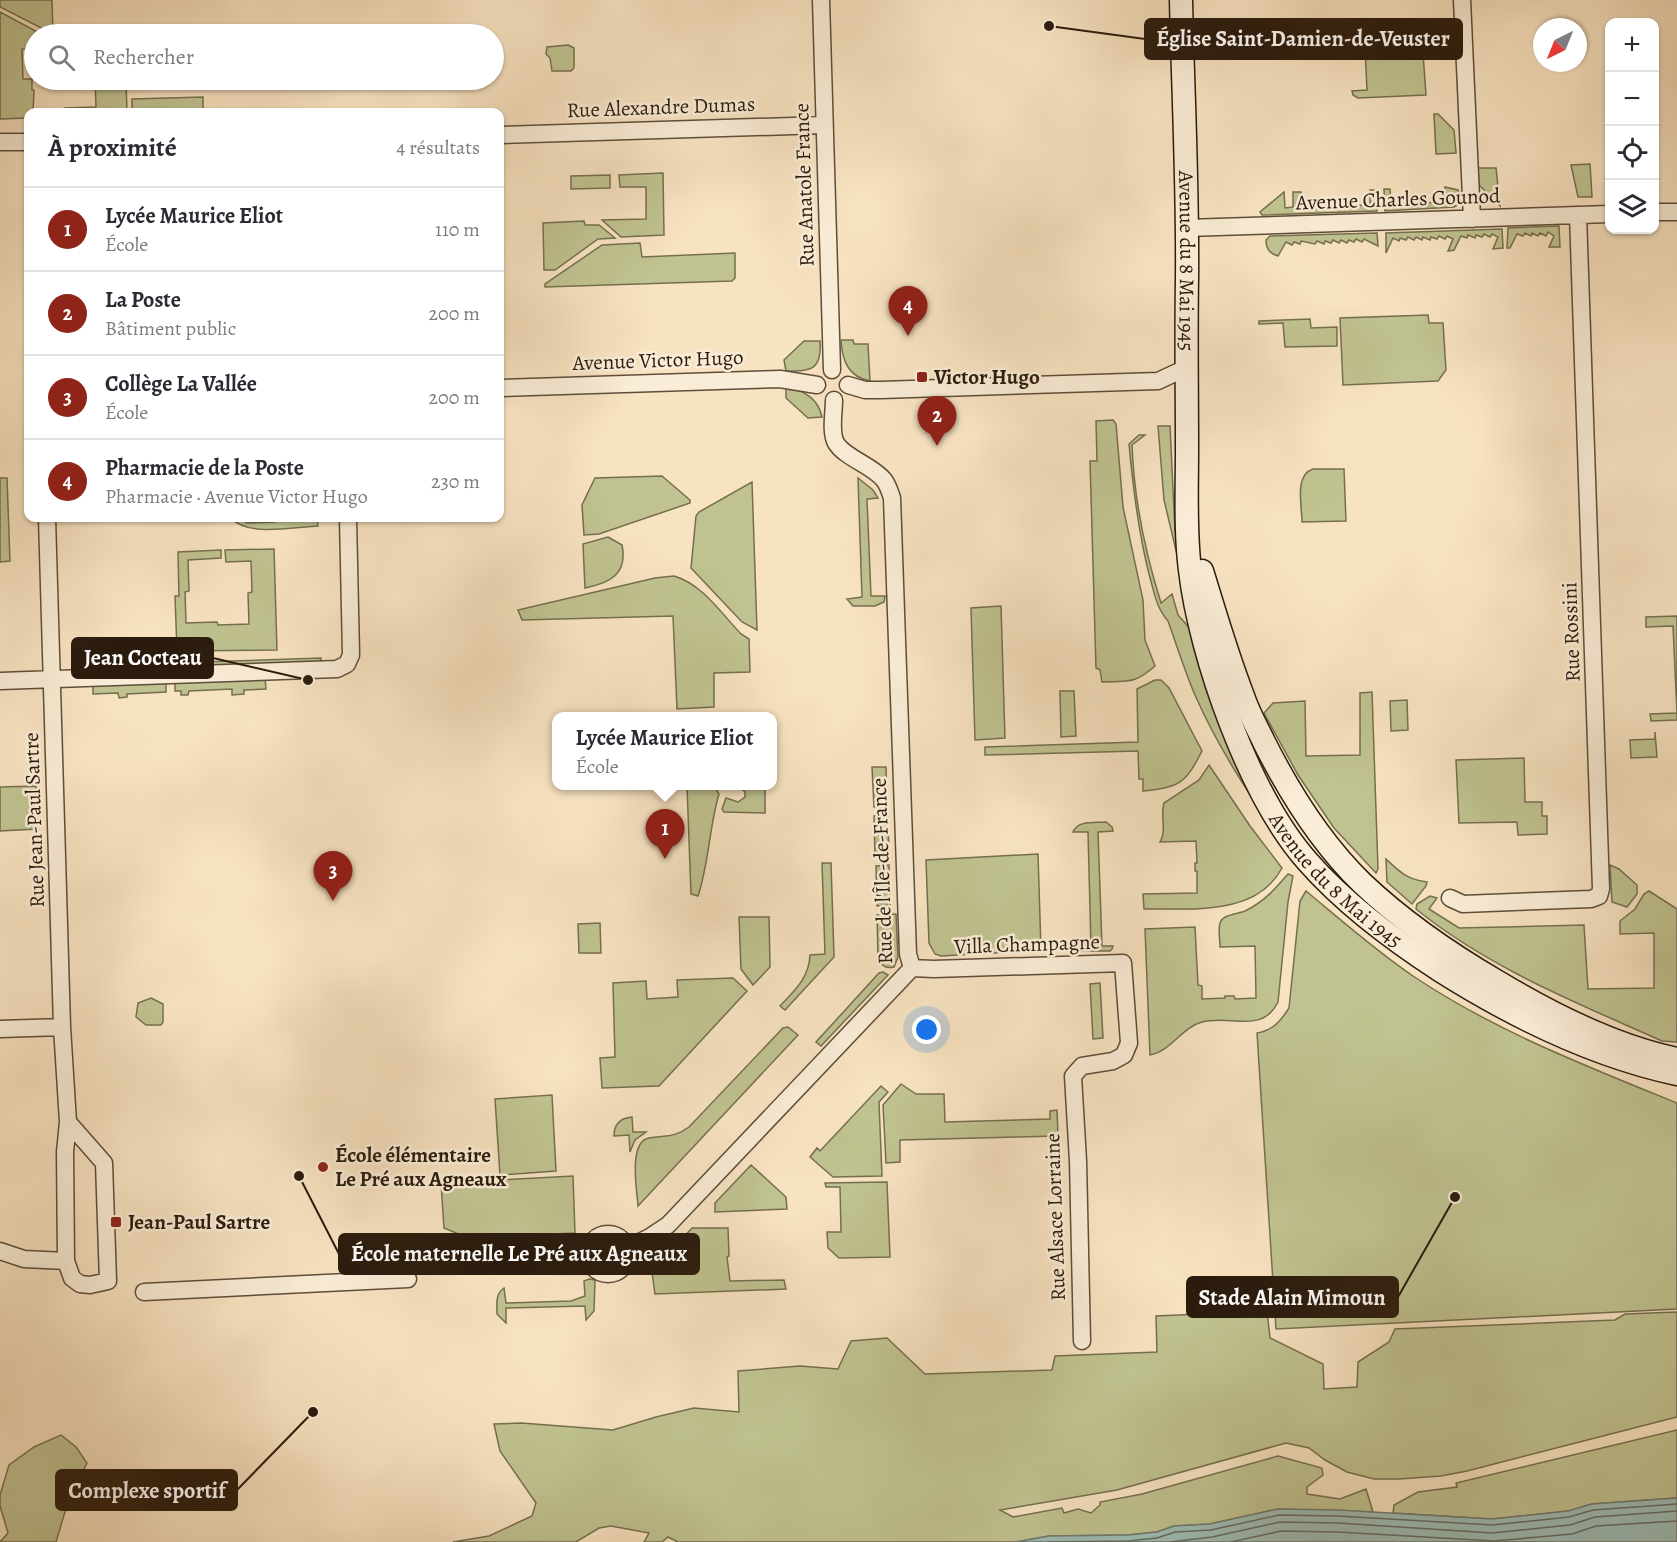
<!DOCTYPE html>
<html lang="fr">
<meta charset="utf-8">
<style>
body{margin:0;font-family:Alegreya,serif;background:#f2f2f3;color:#2b2b33}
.controls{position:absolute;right:18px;top:18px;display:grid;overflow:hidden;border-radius:12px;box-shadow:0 2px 4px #0004}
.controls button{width:54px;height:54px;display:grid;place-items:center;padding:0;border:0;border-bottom:2px solid #e1e1e2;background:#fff;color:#2b2b33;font:30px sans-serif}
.compass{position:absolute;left:1533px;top:18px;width:54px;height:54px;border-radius:50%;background:#fff;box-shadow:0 2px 4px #0004;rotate:223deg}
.you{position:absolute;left:927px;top:1030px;width:21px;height:21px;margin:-15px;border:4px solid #fff;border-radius:50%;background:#1a73e8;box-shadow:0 0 0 9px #1a73e833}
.badge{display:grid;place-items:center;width:39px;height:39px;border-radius:50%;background:#8f2418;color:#fff;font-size:20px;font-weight:700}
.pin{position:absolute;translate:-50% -50px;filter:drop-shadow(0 2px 3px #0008)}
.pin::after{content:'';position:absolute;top:32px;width:21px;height:18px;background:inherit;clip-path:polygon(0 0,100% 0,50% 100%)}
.popup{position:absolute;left:552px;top:712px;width:225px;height:78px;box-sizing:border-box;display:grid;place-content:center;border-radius:12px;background:#fff;filter:drop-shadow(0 2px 4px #0005);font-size:20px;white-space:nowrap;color:#7c7c81}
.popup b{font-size:22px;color:#2b2b33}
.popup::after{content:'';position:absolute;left:50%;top:100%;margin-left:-12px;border:12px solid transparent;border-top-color:#fff}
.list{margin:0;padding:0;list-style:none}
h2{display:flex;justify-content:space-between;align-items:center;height:78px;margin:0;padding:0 24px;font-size:26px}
h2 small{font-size:20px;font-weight:400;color:#7c7c81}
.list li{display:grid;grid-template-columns:39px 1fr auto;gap:18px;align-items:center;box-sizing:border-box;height:84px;padding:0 24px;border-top:2px solid #e1e1e2}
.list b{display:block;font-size:22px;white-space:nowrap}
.list p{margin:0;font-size:20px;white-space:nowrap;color:#7c7c81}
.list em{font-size:20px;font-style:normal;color:#7c7c81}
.icon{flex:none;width:33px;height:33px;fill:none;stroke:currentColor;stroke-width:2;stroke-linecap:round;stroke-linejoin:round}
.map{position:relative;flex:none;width:1677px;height:1542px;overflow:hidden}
.search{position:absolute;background:#fff;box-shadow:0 2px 4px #0004;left:24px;top:24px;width:480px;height:66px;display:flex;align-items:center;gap:15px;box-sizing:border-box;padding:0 21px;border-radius:33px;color:#7c7c81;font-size:22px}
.panel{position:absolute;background:#fff;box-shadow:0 2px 4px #0004;left:24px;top:108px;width:480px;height:414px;border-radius:12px}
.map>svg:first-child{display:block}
.green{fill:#c0c391;stroke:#756f4f;stroke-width:1.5}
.water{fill:#9ebdb7;stroke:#707c73;stroke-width:1.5}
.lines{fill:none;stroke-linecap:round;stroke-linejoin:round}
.shore{stroke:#646c62;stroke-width:1.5}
.street-casing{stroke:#5e4d3a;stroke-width:19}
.secondary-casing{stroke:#2a1b0d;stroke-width:25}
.street{stroke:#faedd7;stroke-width:16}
.secondary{stroke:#faedd7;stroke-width:22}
.poi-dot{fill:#8f2418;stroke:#faedd7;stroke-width:2}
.labels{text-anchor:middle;stroke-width:5;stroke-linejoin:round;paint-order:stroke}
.street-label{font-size:21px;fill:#2a1b0d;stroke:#faedd7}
.poi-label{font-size:21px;font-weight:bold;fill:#2a1b0d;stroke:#faedd7;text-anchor:start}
.leader{fill:none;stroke:#2a1b0d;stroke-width:2}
.callout-dot{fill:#2a1b0d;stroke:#faedd7;stroke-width:2}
.callout{fill:#2a1b0d;stroke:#2a1b0d;stroke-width:2}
.callout-label{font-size:22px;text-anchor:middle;font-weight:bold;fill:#fff}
</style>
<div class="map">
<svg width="1677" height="1542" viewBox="0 0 1677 1542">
<rect width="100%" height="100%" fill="#f8e3c1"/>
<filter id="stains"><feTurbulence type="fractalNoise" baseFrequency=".00333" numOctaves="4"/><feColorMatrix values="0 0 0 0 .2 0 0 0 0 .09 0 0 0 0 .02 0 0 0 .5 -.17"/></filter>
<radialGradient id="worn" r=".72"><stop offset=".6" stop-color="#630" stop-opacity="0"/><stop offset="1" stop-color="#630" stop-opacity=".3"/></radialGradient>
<path class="green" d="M0,0H52L53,34L0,7Z
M0,12L41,34H34V49H22L23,79H32V90H34L33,112H28V118L0,119Z
M1421,25L1426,95L1358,98L1353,95L1352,91L1367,90L1364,27Z
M568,45L574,48V68L571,71H552L550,58L546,54L547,47Z
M95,80H126L127,112H36H65V108L96,107Z
M203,97V112H132V99Z
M1434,114H1438L1454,130L1456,153L1436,154Z
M1590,164L1592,197H1578L1571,165Z
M1478,168H1496L1500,206L1479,185Z
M663,173L664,235L621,237L602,220L646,219V187H620L619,175Z
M610,175V188L571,189V176Z
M1445,187L1458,190L1461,197L1459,204L1454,207L1385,211L1384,189H1390L1391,204L1446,202Z
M1370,190H1376L1377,211L1262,215L1260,212L1284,192L1285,208L1293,207V192H1301L1302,207L1370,205Z
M584,221L585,225H599L615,238L598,239L555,270H544L543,223Z
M1559,226L1560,247H1549L1554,236L1548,232L1546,236L1540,233L1538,236L1532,233L1531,236L1525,233L1523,236L1517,234L1510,248H1507L1508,228Z
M1502,229L1503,248L1493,249L1498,237L1492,234L1490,237L1484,234L1482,237L1476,235L1475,238L1468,235L1467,238L1461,236L1454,250L1448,251L1453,239L1447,236L1445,239L1439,236L1437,239L1431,237L1430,240L1423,237L1422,240L1416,237L1414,240L1408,237L1406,240L1400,238L1399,241L1393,238L1386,253V233Z
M1377,233L1378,246L1364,239L1362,242L1356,239L1354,242L1349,240L1347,243L1341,240L1339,243L1333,240L1331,243L1325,241L1324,244L1317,241L1315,244L1301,241L1300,244L1294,242L1292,245L1286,242L1278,256C1270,254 1266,249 1266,240L1270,236Z
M640,243L642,257L735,253V278L732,281L545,287V284L602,245Z
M1428,315L1429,323H1443L1446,370L1438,381L1343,385L1340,318Z
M1310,319L1311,328L1337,327V346L1285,347L1283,323L1259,324V321Z
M841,340H853L854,344H868L870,381C848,377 842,360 841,340Z
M804,341H820C822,370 812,371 786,371L784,360Z
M786,387C803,390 818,398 822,417L808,418L786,398Z
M1113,420L1116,424L1123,507L1143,600L1145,640L1155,666C1135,684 1128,681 1102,682L1100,670L1096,668L1090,461H1097L1096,421Z
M1158,426H1170L1175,531L1184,584L1164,500Z
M1139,435H1145L1132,445C1134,499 1145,552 1161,603L1172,594L1178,615L1192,631L1277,835C1246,790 1217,745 1195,695C1185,672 1177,646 1168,621C1156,608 1154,591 1149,574C1138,531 1133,488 1129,444Z
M1313,469H1344L1346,521L1302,522C1302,506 1294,475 1313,469Z
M662,476L690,500V503L599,534L584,535L582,505L595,478Z
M0,478H7L10,561L0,562Z
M858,478L873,490L878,498L867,499L871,596H885L884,602L875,606H853L847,599L862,597Z
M752,482L757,630L742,622L691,568L696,516L699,512Z
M231,518H245L246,523L275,522V518H317L318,526C293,527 248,537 231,518Z
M608,537L622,545C628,574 610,583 585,588L583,544Z
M274,549L277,650L177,651L175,596H179L178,552L221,550V558L188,560L189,591L185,592L186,623L217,622L218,625L249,624L248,593L252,592L251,561L226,562L225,550Z
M674,576C702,584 721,613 741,634L749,639L750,672L714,673V707L677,709L673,616L522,620L518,610L655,578Z
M1001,606L1005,738L975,740L971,608Z
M1677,616V720L1651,721L1650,714L1677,713L1673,626L1646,627V617Z
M321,658V664L174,669V663Z
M265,677L266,689L244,690V694L232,695V689L189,691L188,695H181V691H175V681Z
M1155,680H1161L1169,688L1202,751C1185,784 1180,787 1143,791V779H1139L1138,751L985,755V747L1138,742L1137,689Z
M166,682V692L127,694V697L119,698L118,693L93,694V685Z
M1060,691H1074L1076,736L1061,737Z
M1372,692L1378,869L1376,873L1334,828L1298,775L1264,713L1273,703L1305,701L1306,756L1360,755V693Z
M1407,700L1408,730L1391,731L1390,701Z
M1655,732L1657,757L1631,758L1630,740L1655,739Z
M1524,758L1525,802H1542V816H1547V834L1518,835L1517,822L1459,823L1456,760Z
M1209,765L1250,826L1282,868C1256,917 1191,908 1144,909L1143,894L1197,893V871H1195V863H1197L1196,841L1160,842C1167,831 1160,816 1164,803L1199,780Z
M872,767H886L887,807H874Z
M36,786L37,829L0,831V787Z
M687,786H714L719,794C709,828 709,863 698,896L691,894Z
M739,786H765V813L724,812L722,809L726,798L738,802L745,797V792Z
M874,816H888L889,856H875Z
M1106,822L1112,827L1113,831L1098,832L1102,946H1113L1112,949L1110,951H1078L1077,948L1091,947L1088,832H1073C1078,820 1094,823 1106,822Z
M1038,854L1041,950L941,956L935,954L929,943L926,860Z
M1386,859C1400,872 1406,879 1427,882L1426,886L1412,904L1387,882Z
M822,863H831L834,957L785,1010L780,1006C795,990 809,978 810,955L825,954Z
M889,865L890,905L877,906L876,866Z
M1610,865L1619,869L1637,885V894L1627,907L1612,902Z
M1288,874L1293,876L1288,902L1278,1002C1262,1035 1230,1014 1202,1022C1182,1027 1170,1052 1150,1055L1145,929L1195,927L1198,985L1202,986V999L1225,998V996H1234L1235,999L1256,998L1255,946L1220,947C1220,940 1218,929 1220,923C1223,914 1238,914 1245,911C1264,902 1275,889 1288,874Z
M1306,891C1341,920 1376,951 1413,976C1495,1031 1586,1066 1677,1103V1309L1276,1329L1257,1033C1273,1030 1280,1022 1289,1008L1300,901Z
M1649,891L1677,909V1042L1662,1041C1577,1003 1489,968 1416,909L1417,904L1430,896L1437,898L1429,909L1459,928L1584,925L1588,989L1654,988V933L1620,934V921L1635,909L1644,894Z
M896,914L898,957L894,967C886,969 882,966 878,959L877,915Z
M739,917H769L770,967L753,985L741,969Z
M600,923L601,953H579L578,924Z
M883,972L888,975L821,1046L816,1042L879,973Z
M733,978L747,991L659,1086L602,1088L600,1058L615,1057L613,983L646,981L647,999L678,997L677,980Z
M1100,983L1103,1038L1093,1039L1090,984Z
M151,998L163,1004V1022L161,1025H146L136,1017L138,1003Z
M788,1027L798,1035L638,1206C637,1190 628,1142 649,1138C666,1135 674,1138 689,1127L783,1028Z
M901,1084L916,1094H944L945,1122L1050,1119V1111L1057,1110L1058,1136L900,1140V1162L886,1163L883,1105Z
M881,1086L888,1092L879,1102L882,1176L833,1177L810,1157L817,1148L820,1151Z
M552,1095L556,1171L500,1175L495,1099Z
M632,1117L633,1132H646L635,1140L630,1152L629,1135L614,1136C614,1124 621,1118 632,1117Z
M751,1165L786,1197L787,1209L715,1212V1203Z
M573,1176L575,1233L468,1238L444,1228L441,1183Z
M887,1182L890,1257L839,1258L828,1248L827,1232H841L840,1187H826L825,1183Z
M692,1228H728L729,1256L727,1257L730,1281L784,1280L786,1289L655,1294L652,1272Z
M592,1232L582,1245L576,1263L573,1264L570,1249L484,1252V1267C474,1263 466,1255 469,1243L581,1239Z
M589,1279L595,1280L594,1311L586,1320L585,1306L506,1308V1323L497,1314C497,1304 495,1294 504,1288L506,1303L571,1301L585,1296L584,1281Z
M1267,1311L1270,1338L1323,1364L1324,1389L1357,1387L1358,1362L1389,1342L1395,1329L1615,1320L1625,1314L1677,1312V1417L1467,1471L1441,1476L1399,1479H1374L1347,1472L1325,1460L1309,1448L1286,1443L1117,1490L1000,1510L1013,1517L1062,1508L1064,1513L1078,1509L1091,1513L1100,1505V1502L1142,1494L1278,1456L1322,1468L1323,1475L1307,1487V1494L1340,1499L1366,1489L1373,1512L1278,1509L1210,1524L1174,1526L1157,1532L1128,1535L1049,1536L1016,1542H678L668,1537L662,1542H644L649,1533L611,1526L599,1528L576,1542H453L489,1536L532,1516L536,1503L500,1451L494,1424L521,1423L613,1430L656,1417L694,1408L739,1412L738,1371L800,1366L838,1369L851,1341L887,1338L925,1374L1052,1370L1055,1356L1157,1352L1156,1316Z
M1677,1430V1498L1592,1504L1569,1511L1492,1519L1393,1513L1394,1505L1418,1492L1457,1487L1456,1483Z
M61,1435L76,1447L87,1463L70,1495L56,1542H0L8,1533L0,1506V1495L9,1465L34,1447Z"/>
<path class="water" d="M1677,1498V1542H1016L1049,1536L1128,1535L1157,1532L1174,1526L1210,1524L1278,1509L1338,1510L1492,1519L1568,1511L1592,1504Z"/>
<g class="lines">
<path class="shore" d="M1048,1542L1128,1541L1157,1538L1175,1532L1211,1530L1279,1515L1338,1516L1492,1525L1569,1517L1593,1510L1677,1504
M1170,1542L1212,1537L1280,1522L1338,1523L1492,1533L1570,1525L1595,1517L1677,1511
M1231,1542L1281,1531L1338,1532L1494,1541L1572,1534L1596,1526L1677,1521"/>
<defs>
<path id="street" d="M821,0L832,370
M1462,0L1472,219
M500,135L824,125
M0,142H28
M1654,212H1677
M1187,228L1610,214
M848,385L865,390H881L1158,381L1186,368
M500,388L780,379L817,385
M834,400C834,413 830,432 836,443C845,458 872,465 884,480C888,485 890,492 892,498L908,954L912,968
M47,518L62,1027L68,1122L65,1152L66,1261L72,1278L80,1284L90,1285L108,1281L104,1163L68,1122
M0,681L337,669L347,664L351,655L348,518
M1450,898L1463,904L1591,899L1599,896L1601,889L1578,215
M912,968L934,969L1123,963L1129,1043L1124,1055L1113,1061L1082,1066L1073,1076L1078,1161L1082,1341
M0,1029L62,1027
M588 1254a20 20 0 1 1 40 0a20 20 0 1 1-40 0Z
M628,1248L650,1237L668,1225L912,968
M0,1251L24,1259L66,1261
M144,1292L408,1279"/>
<g id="secondary">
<path id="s1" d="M1181,0C1183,93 1188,186 1187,278C1186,336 1187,393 1187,451C1187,490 1185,531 1190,570C1200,657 1250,797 1308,862C1346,905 1393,940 1441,971C1514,1017 1593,1056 1677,1074"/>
<path d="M1202,571C1215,613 1227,655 1243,696C1248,712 1257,727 1264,742C1289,792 1321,843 1362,883C1403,922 1450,954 1498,982C1553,1015 1614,1046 1677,1059"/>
</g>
</defs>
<use href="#street" class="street-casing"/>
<use href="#secondary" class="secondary-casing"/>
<use href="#street" class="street"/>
<use href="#secondary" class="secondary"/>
</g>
<g class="poi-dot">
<rect x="916" y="371" width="12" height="12" rx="3"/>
<circle cx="323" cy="1167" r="6"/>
<rect x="110" y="1216" width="12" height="12" rx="3"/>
</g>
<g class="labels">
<g class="street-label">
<text transform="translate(661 107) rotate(-2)" y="7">Rue Alexandre Dumas</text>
<text transform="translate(804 185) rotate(-92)" y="7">Rue Anatole France</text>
<text transform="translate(1398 199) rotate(-2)" y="7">Avenue Charles Gounod</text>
<text dy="7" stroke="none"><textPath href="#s1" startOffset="261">Avenue du 8 Mai 1945</textPath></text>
<text transform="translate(658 360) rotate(-2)" y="7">Avenue Victor Hugo</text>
<text transform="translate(1571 632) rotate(-92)" y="7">Rue Rossini</text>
<text transform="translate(34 820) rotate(-92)" y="7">Rue Jean-Paul Sartre</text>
<text transform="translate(882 871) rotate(-92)" y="7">Rue de l'Île-de-France</text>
<text dy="7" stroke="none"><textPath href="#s1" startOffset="921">Avenue du 8 Mai 1945</textPath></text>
<text transform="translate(1027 944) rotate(-2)" y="7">Villa Champagne</text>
<text transform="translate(1055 1217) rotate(-92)" y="7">Rue Alsace Lorraine</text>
</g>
<g class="poi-label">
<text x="934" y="384">Victor Hugo</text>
<text x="335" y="1162">École élémentaire<tspan x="335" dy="24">Le Pré aux Agneaux</tspan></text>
<text x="128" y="1229">Jean-Paul Sartre</text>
</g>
</g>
<path class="leader" d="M1049 26L1145 39M308 680L213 658M299 1176L339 1254M1455 1197L1398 1297M313 1412L237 1490"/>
<g class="callout-dot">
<circle cx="1049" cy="26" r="6"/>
<circle cx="308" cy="680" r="6"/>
<circle cx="299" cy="1176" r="6"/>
<circle cx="1455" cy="1197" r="6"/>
<circle cx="313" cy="1412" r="6"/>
</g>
<g class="callout">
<rect x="1145" y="19" width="317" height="40" rx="6"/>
<rect x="72" y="638" width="141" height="40" rx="6"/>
<rect x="339" y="1234" width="360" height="40" rx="6"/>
<rect x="1187" y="1277" width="211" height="40" rx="6"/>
<rect x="56" y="1470" width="181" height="40" rx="6"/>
</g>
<g class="callout-label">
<text x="1303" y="46">Église Saint-Damien-de-Veuster</text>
<text x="143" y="665">Jean Cocteau</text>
<text x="519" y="1261">École maternelle Le Pré aux Agneaux</text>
<text x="1292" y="1305">Stade Alain Mimoun</text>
<text x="147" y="1498">Complexe sportif</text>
</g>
<rect width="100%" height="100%" filter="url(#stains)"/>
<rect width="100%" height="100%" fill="url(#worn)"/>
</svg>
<div class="controls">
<button>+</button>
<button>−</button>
<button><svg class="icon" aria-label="locate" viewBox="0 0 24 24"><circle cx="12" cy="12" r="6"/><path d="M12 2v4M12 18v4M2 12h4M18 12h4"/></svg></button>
<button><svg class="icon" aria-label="layers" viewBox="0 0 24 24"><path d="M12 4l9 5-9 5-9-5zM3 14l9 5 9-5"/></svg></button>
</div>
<svg class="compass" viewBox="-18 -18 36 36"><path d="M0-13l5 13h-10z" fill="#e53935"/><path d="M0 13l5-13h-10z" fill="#7c7c81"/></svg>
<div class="you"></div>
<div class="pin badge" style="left:665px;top:859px">1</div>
<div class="popup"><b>Lycée Maurice Eliot</b>École</div>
<div class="pin badge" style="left:937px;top:446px">2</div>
<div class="pin badge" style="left:333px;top:901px">3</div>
<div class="pin badge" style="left:908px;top:336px">4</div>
<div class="search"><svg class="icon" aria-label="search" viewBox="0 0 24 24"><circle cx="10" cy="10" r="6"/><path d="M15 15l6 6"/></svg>Rechercher</div>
<section class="panel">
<h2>À proximité<small>4 résultats</small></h2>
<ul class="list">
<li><span class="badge">1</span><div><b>Lycée Maurice Eliot</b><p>École</p></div><em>110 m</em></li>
<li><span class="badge">2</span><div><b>La Poste</b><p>Bâtiment public</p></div><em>200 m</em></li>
<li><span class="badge">3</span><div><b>Collège La Vallée</b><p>École</p></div><em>200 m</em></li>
<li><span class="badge">4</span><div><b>Pharmacie de la Poste</b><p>Pharmacie · Avenue Victor Hugo</p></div><em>230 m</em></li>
</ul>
</section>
</div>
